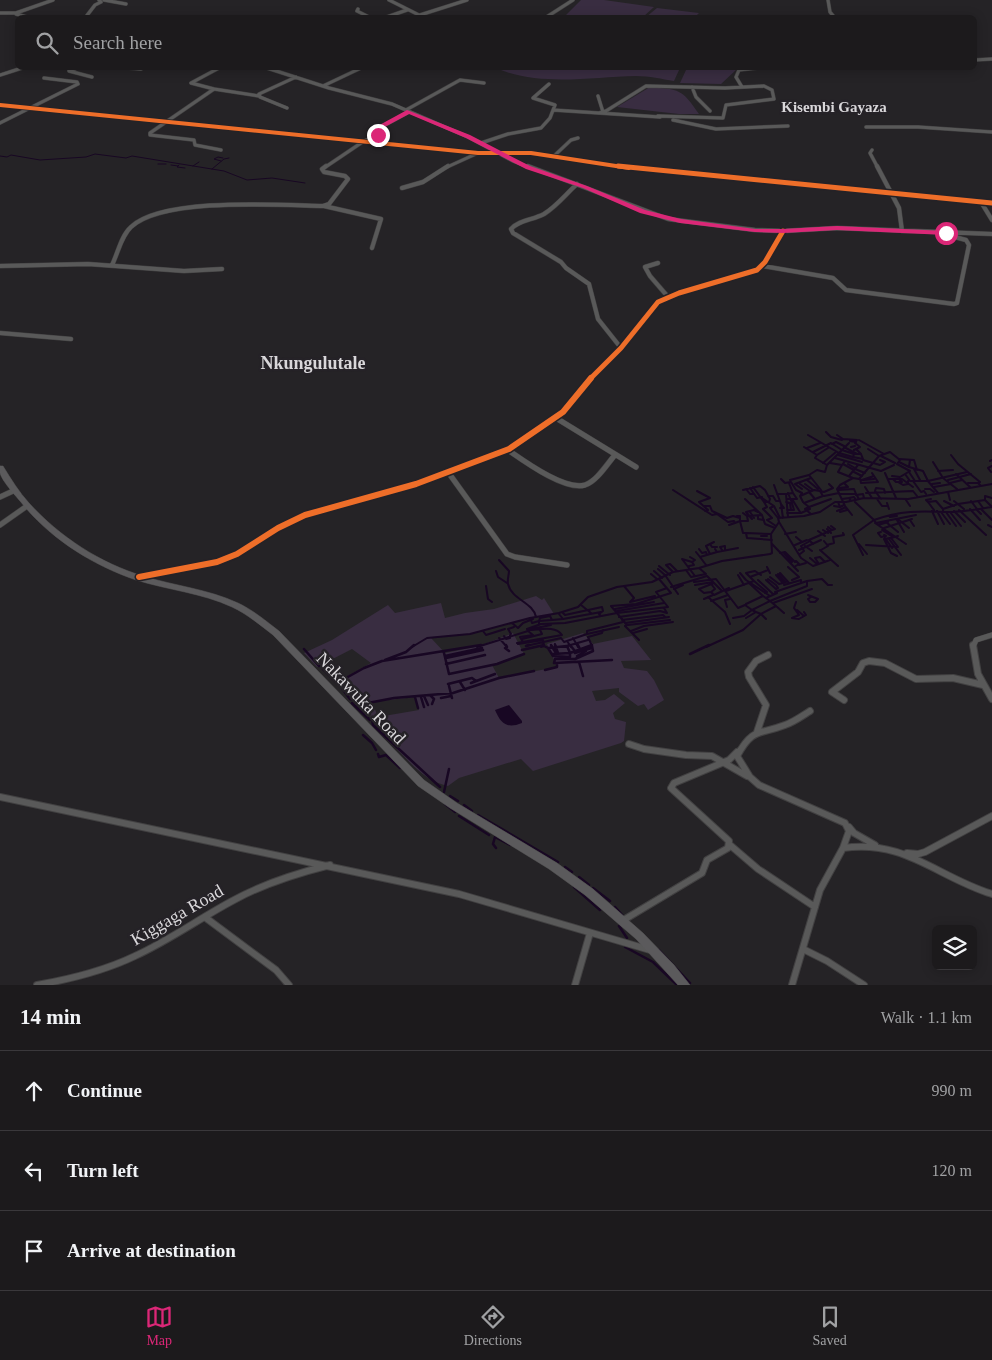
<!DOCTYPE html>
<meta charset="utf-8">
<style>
body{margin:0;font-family:"Times New Roman",serif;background:#252325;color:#f1f3f6}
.controls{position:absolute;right:15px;bottom:15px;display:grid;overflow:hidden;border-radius:8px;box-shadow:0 2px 12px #0003}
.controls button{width:45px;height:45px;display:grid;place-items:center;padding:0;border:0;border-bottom:1px solid #3a383b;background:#1c1a1c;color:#f1f3f6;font:25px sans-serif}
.stop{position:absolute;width:15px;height:15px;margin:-11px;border:4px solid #db2777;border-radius:50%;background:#fff}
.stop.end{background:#db2777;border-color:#fff;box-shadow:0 1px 5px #0008}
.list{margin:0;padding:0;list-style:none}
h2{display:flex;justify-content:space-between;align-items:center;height:65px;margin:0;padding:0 20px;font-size:21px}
h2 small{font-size:16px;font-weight:400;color:#a0a1a3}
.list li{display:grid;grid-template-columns:32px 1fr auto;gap:15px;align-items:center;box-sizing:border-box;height:80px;padding:0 20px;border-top:1px solid #3a383b}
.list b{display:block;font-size:19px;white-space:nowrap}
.list em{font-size:16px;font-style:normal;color:#a0a1a3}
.icon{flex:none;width:28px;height:28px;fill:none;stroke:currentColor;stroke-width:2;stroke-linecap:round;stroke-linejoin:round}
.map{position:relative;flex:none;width:992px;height:985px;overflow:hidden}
.search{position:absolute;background:#1c1a1c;box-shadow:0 2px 12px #0003;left:15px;right:15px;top:15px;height:55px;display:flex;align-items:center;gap:12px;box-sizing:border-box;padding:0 18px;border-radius:8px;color:#a0a1a3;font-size:19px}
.sheet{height:305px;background:#1c1a1c}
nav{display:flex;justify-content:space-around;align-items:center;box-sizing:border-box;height:70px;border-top:1px solid #3a383b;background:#1c1a1c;font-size:14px;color:#a0a1a3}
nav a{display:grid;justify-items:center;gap:2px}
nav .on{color:#db2777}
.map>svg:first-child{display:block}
.green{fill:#392d41;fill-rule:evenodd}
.water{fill:#180723}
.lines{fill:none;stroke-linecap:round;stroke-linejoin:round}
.stream-far2{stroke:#180723;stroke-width:1}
.stream-far1{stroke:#180723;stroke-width:2}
.stream{stroke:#180723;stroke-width:2.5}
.street-far3-casing{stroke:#424142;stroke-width:4}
.street-far2-casing{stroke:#424142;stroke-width:5}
.street-far1-casing{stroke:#424142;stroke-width:6}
.street-casing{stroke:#424142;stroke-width:8}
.secondary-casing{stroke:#424142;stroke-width:1}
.street-far3{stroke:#595959;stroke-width:3}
.street-far2{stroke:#595959;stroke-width:4}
.street-far1{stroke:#595959;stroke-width:5}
.street{stroke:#595959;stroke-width:6}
.secondary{fill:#5b5a5c;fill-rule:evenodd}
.cycleway-far2-casing{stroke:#252227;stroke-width:5.5}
.cycleway-far1-casing{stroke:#252227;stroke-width:8}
.cycleway-casing{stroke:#252227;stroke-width:9}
.cycleway-far2{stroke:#ee6e29;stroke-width:4}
.cycleway-far1{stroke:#ee6e29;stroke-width:5}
.cycleway{stroke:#ee6e29;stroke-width:6}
.route{fill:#db2777}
.labels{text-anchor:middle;stroke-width:5;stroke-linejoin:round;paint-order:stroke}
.far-quarter-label{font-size:15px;font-weight:bold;fill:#d9d7da;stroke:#252227}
.quarter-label{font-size:18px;font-weight:bold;fill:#d9d7da;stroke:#252227}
.near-street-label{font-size:18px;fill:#d9d7da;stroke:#252227}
</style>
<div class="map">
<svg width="992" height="985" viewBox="0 0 992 985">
<rect width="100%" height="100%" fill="#252326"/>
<path class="green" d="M581,0H604L654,7L643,17H564Z
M657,8L699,13L695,17H646Z
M496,68H680L674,81C662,79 649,76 636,76C591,77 538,87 496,68Z
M686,70H736L721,84L680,83Z
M650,87C680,90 681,88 699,114H679L617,107Z
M536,596L542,600L544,598L554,614L530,618L470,634L431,638L445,653L479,646L513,633L524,654L492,665L499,678L557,667L547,644L583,633L593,644L632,636L651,660L621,661L624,668L647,671L654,680L664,700L648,710L644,704L638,706L619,692V688L592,691L596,701L605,700L614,694L625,703L613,713L615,719L626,722L624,741L621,743L533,771L521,759L459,778L448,786C427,782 412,765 397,749L399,746L335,683L371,663L352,649L317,667L304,653L332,640L388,605L395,613L441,603L445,618L465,613L494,609ZM415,697L419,710L378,717L372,702Z"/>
<path class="water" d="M509,705L522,721V723C507,729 501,724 495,710Z"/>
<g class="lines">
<path class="stream-far2" d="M0,156L7,157L11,155L40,160L86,157L95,154L126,158L132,156L224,171L247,180L272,178L305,183
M221,161L214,159L218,157L223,158
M158,164H166
M171,165L178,166
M179,165L177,167L185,168
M193,166L199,162
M212,169L224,159L229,158"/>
<path class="stream-far1" d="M826,432L831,437L842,440
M808,435L839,453
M837,435L843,439
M843,439L857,440L855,443L860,447L856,449
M859,440L884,454
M850,441L856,442
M832,444L836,442L844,446
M804,447L817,455L815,458L827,465
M844,447L857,454
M851,447L855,446
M807,448L820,443
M868,449L879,456
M854,450L856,449L861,454
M813,452L831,443L842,450L854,454
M839,453L853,457
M854,454H861L863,459L853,457Z
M817,455L828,448
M838,455L862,462
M951,455L958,464L980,482L978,483L981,486
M881,456L895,463
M835,458L881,471L894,465
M899,459L914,460L917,470
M863,460L880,465L885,462L880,460
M990,461L992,460
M899,462L909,467L910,460
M933,462L943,478L957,489
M823,463L836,452
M830,463L842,465L845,461
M843,464L854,470
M848,464L855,468
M842,465L838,472L853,478L840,485L837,489L845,506L852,515
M909,467L923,471L928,481H913L921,492L924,491L926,494
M855,469L865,473
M914,469L920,480
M938,471L953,470
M854,472L862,476
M909,472L915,481
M991,472L988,468L992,466
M885,473L896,498
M905,474L910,481H913
M956,474L970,487
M809,475L817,470L825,472L827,465L849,443
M849,476L858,465
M853,478L859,479L879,456L890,452L900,460L897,464L910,471L900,477L892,476
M860,478L861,483L878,482L872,473
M781,479L785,483L791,482L796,490L802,493L800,496
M888,479H902L913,487
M893,479L896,482H902L899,479
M790,480L809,475L821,490
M807,480L818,489
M862,480L874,476
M863,480L874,479
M927,480L938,493
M948,480L971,474
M928,481L967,472
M898,482L903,485L908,484V481
M950,483L962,480
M968,483H978
M800,484L810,491
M805,484L813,490
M932,484L940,483
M774,485L781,504L783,518
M753,487L764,502H769
M865,487L872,498
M934,487L951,484
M750,488L757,498L762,497
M839,488L848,487L844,483
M746,489L750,494H753
M802,489L795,484L811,478
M925,489H930L934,492
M673,490L712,515L717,514L728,522L734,521L735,523L740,521L743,533H746L747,538L772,540
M743,490L760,486L765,490L770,499L769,502
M838,490L854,489L856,494
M697,491L710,498L699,502
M809,492L815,499
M948,492L950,500
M866,493L913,491L917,496
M777,494H786
M839,494H856L859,499
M856,495L863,494L864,498
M768,496H773L776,501H779
M824,496L839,493
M762,498L774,506L780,518
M849,498L854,497L856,500
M745,499L762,515L765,524L775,528
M788,499H797L793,493
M792,499L800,512
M842,499L849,498L851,501
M877,499L882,506H888
M881,499L875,491L876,488L884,489L885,493
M931,499L926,500L928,502L936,501L943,509
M906,500L910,506
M985,500L992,507
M944,501L954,506
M954,501L964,509
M971,501L977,509
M978,501L983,508
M699,502L708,510L705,511
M764,502L767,507L763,509L772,518L767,520L776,526
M786,502L790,503L791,510
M803,502L800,496L814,490L820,491
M838,502L840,507L844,505
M855,502L874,520L853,535L863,555
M928,502L934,510
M787,503H792L788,493
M887,503L889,509
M705,506H710L712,511L727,518L733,516L740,518V521H748L747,516
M774,506L770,508L778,518
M834,506L840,507
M780,508H784L781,504
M970,509L980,520
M976,509L981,514
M981,509L992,520
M787,510H794L792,503
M959,510L986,535
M837,511L844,508
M932,511L938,524
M937,511L944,524
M943,511V509L958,504L985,500V496L992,498
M954,511L965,522
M750,512L754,518
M840,512L847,510L845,506
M941,512L950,524
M946,512L956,526
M950,512L961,526
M743,513L747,516L762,515
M787,513H801L810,509L809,507L831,499
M811,514L805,509L809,507L804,503L823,496L820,491L824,492L833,488L829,484
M916,515L876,523L874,520C901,510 921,511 948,512C963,512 978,509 992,507
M737,516H740V518
M758,516V519L764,520
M788,517L786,494L793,493L789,483
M890,517L897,516
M752,519L746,512L754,510L758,512
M897,520L904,532
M899,520L909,528
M910,520L914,526
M779,522L801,558L813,566L830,560
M886,522L898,532
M875,523L906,544
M729,525L735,523
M878,525L888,522
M988,525L992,527
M831,526L835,529L832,530
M828,527L832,530
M884,528L912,519
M827,529L831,533
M823,530L828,533
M882,530L893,537
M818,531L825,536
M881,532L878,533L881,537L886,536L884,535
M746,533L771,534
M785,534L796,532
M761,536H767
M796,537L802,542
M885,538L892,548
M890,538L884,539L891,553L897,556
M889,539L901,555
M710,544L712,547H717
M772,544L798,571
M813,544L809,540L832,530
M859,544L867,554
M795,545L807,540
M827,545L834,543L833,537L844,535L843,533
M866,545L898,547L891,538L898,536
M805,546L812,551
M699,549L702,553L706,552L707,555
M715,549L717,552L738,548
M722,550L720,547L725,546V550
M799,550L821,540
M820,550L838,566
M821,550L828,546L824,541
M696,552L700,557
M780,553L785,552L795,562
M784,553L792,562
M710,554L706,546L714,542
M800,554L804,551L801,546L810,541
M810,558L817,564
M499,560L509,571C509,575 507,580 508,584C512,600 533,602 536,617
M692,562L682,559L695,576
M819,564L815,558L820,557L825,562
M706,565L700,557L717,552
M799,565L806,563
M659,566L670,575
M689,566L694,565L692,562L695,560L690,557
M767,567L770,573
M788,567L799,577L792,580
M794,567L799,564L796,561
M658,569L665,575L678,594
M686,570L691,577L706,574L699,568
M496,571L498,577L507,583
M654,571L662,578
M672,571L666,565L670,564L677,571
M740,573L746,580L770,596
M780,573L789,583
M651,574L657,579
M778,574L785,582
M738,575L744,585
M776,575L783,583L786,582
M707,576L721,590
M750,577L768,570
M770,577L779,584L783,583
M768,579L776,585
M758,580L773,594
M766,580L776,589L778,588L776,585
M754,581L767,592L765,593
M694,582L716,579L738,608L745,605L752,610L744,616L733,618
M714,583L699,589L704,593L711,592L714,595L729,588
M749,583L763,596
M695,585L713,582
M784,585L801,580V582
M486,586L488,599L492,602
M624,586L634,598L630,602L655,596
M671,587L707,576
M667,588L656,592L668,607
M674,589L683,585
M726,591L754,581L746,573L755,571L761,575
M711,592L715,589L712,585
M808,595L818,599L815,602H810L808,599L811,597Z
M708,597L725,612L730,624
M766,598L777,593L775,592L807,581L822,579L828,585H832
M704,599L713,595
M711,601L728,595
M796,602L794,608L799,615L792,618L799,619L806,615L804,612
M773,603L812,589
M746,604L763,596L770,601L807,586V581
M581,605L591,613
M611,606L636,604L671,593L659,579
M611,606L627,625L625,626L639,640
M727,607L725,600L730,599
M615,609L654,602
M797,610L804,616
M617,611L664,603
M563,613L565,615L602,607L603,611L599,614L601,616
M559,614L563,619L601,612
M619,617L660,611L667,613L664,608
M746,618L756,612L752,610L770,601L776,606
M766,619L761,614L776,606L784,613
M531,620L532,623L539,621L540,618L550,616L552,620L563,619
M622,620L663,615L665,617
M512,623L518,628L523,623L533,619
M625,623L669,617
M539,625V621L552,620
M628,625L670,620
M531,629L551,625
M483,631L486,635L505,629
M631,631L644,626L673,622
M587,633V631L623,622
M633,633L647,629
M511,634L508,629L514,627
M504,636L506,639L510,638V635
M499,638L507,647
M573,638L578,647
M522,639L542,634L540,630
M567,641L571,647
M523,642L520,637L533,635L528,631
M517,643L562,635C555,625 539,630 528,630
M518,644L543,640L544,646L541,647
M555,644L556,647
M551,645L552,647
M526,646L561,638L564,642L587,634L619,627
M567,646L588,640
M412,647L427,638L470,634L530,618L559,613L578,607L588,597L617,587L652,582L673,572L699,568L722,561L770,554L772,553L771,534L779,522L778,518L804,516L820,512L835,502H846L864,498L908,499L992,484
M477,647L528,631L527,629L541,624L565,623L617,613L668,607
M561,647H567
M590,647L592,646L588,637L602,633L603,630
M706,647L743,630L761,614L756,612"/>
<path class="stream" d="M506,645L507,647L505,648L509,651
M551,645L556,653
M555,645L558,653
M570,645L575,651
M578,645L580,649
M526,646L529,645
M544,646L548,648L567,646L570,653L553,654
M567,646L569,645
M548,648L553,656L570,657V653L592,645
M304,649L319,666
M522,650L544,645
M444,653L449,674L497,664L524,654
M575,653L581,651
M690,654L709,645
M445,656L482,648
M577,656L586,651H581L592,648
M446,658L483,650
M555,659L554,663L612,660
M555,659H575L593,651L592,646
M385,660L406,652L414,645
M579,662L583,676
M446,664L485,655
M323,669L337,683L364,668L382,661L481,645
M545,670L557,667V664
M460,682L465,690
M338,683L350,699L368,703L394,698L453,693L499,678L534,671
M471,683L495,674
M448,684L472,678L476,681
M449,686L452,698
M430,695L434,699L432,704
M424,696L428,705
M415,697L418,708
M421,697L424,707
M441,698L451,696
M352,703L370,720
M372,719L373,725L440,787
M363,735L372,743L376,750
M378,754L379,757L386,755L400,768
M444,792L449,769
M450,796L458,801
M445,804L455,812
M464,805L472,811
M478,815L558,862
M459,816L489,835
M496,848L493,844L495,837L510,845
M565,867L572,872
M579,877L589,885
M574,887L600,910
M593,888L610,901
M615,907L624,917
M619,926L627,938
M625,947L653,962L676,984
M659,950L690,983"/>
<defs>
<path id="street-far3" d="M104,0L126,4
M389,0L425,18
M828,0L830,12L835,18
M358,9L357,11L371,18
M0,13H16L53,0
M16,14L30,18
M420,15L467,0
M85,18L95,5L101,2L99,0
M384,18L407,10
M545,18L573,0
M974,60L992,59
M77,68L69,71L92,77
M129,68L141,69
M267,68L329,88L392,104L468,137L513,161L531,168
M0,75L22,68
M191,83L214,89L150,133V135L194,140L195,145L221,150
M191,83L219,68
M323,86L361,68
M692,87L696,97L710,111
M742,87L736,77L739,70L757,68
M214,89L259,96
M598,96L603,112
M0,105L478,153H531L629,168
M287,108L260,97L259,94L296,77
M406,110L460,80L484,83
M553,110L660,117
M599,113L606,111L646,86L725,88L764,86L772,90L774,99L726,105L723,118L658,116
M673,120L716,129L788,126
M0,123L78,84L77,82L44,78
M866,127H918L992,132
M481,143L508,134L541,128L550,118L555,105L533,98L549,84
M872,150L870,153L878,168
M555,155L571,140L578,138
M324,168L364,141L378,135L376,130L409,112
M445,168L478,153"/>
<path id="street-far2" d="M528,166L668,219L755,230L783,231L837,228L992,234
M618,166L992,203
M877,166L899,208L902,231
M577,184C566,194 557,206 544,214C533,220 519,220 511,229L513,233L561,262L566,268L589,284L598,319L621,348
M402,188L423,182L448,166
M981,202L992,220
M324,206L381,219L372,248
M658,263L645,267L650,276L669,298
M112,265C118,253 121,236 131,227C163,197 279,205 323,206L329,204L348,179L345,176L324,172L322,169L326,166
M0,266L88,264L184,271L222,269
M763,266L833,278L846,290L954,304L957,303L969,245L966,240L947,235
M0,333L71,339
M590,379L621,348L658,302L679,293L757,270L765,262L783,231"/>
<path id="street-far1" d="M556,418L636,467
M508,450C524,461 565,491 585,485C597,481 607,464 615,455
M448,472L507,554L515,557L567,565
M0,497L13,491
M0,525L27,506
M139,577L217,562L237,554L278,528L305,515L416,484L509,449L563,412L591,378
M973,647L976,640L992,635"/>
<path id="street" d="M973,645L978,674L992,699
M844,700L832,692L858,672L863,663L869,661L885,663L916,679L953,678L983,685
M810,711C802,716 794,722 785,725C759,735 753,727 737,756L750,777L759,785L845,823L849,831L843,848
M757,732L766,705L749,677L748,672L756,661L768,655
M629,744L644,749L686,755L712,756L747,776
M0,797L459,894L650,950
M849,827L854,833L875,845
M730,845L758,869L815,907
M907,853L918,854L925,852L992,816
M206,918L276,970L289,985
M622,921L702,873L707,860L728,848L729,841L671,788L674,783L729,760L737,752
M803,949L827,961L864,985
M37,985C71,979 104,971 135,956C170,940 200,918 234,900C263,884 298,873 330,865
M575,985L590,933
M792,985L820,890L843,848C905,839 937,877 992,894"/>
<path id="secondary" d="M0,466H3C11,479 19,492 29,503C60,537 100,563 143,576C175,586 208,589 238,603C253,610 266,621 279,631L424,780L457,803L557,863L593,889L643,933L674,965L690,985H678L636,939L585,895L549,869L450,808L418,786L273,635C260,625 247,614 232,607C202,593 168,590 136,580C92,565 49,538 20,501C15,495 2,481 0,473C0,471 0,468 0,466Z"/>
</defs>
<use href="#street-far3" class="street-far3-casing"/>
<use href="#street-far2" class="street-far2-casing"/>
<use href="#street-far1" class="street-far1-casing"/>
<use href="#street" class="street-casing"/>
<use href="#secondary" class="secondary-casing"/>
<use href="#street-far3" class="street-far3"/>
<use href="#street-far2" class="street-far2"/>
<use href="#street-far1" class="street-far1"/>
<use href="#street" class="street"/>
<use href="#secondary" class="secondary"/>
<defs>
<path id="cycleway-far2" d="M0,105L478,153H531L629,168"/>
<path id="cycleway-far1" d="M618,166L992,203
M590,379L621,348L658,302L679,293L757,270L765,262L783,231"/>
<path id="cycleway" d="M139,577L217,562L237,554L278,528L305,515L416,484L509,449L563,412L591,378"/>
</defs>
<use href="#cycleway-far2" class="cycleway-far2-casing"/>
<use href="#cycleway-far1" class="cycleway-far1-casing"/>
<use href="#cycleway" class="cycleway-casing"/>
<use href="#cycleway-far2" class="cycleway-far2"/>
<use href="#cycleway-far1" class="cycleway-far1"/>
<use href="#cycleway" class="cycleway"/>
</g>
<path class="route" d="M407,110L470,135L530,166L587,186L645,210L681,219L755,229H783L837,226L946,231L949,233L946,235L837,230L783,233L755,232L680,223L640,213L583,188L526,169L466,138L409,114L379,130L381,135L376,136L374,128Z"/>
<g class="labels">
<g class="far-quarter-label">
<text x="834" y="112">Kisembi Gayaza</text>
</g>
<g class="quarter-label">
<text x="313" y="369">Nkungulutale</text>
</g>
<g class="near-street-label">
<text transform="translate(361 698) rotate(46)" y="6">Nakawuka Road</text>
<text transform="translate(177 915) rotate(-30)" y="6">Kiggaga Road</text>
</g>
</g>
</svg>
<div class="controls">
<button><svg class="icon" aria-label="layers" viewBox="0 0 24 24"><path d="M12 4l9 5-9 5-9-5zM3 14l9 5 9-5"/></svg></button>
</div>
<div class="stop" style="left:946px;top:233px"></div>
<div class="stop end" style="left:378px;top:135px"></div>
<div class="search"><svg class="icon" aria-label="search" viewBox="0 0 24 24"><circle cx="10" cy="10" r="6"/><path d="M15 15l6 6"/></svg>Search here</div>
</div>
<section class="sheet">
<h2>14 min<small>Walk · 1.1 km</small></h2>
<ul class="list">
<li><svg class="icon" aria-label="ahead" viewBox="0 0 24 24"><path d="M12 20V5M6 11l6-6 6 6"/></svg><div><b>Continue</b></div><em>990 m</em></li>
<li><svg class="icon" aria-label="left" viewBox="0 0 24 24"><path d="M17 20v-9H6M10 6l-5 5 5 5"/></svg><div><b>Turn left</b></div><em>120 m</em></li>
<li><svg class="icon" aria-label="arrive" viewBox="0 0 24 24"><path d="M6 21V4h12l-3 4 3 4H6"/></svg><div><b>Arrive at destination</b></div></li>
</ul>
</section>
<nav>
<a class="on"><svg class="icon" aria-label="map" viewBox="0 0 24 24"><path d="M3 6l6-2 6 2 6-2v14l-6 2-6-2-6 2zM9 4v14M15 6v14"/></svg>Map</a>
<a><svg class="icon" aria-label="directions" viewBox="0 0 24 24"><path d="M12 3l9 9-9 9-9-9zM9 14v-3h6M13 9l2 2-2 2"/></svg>Directions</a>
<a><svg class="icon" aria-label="saved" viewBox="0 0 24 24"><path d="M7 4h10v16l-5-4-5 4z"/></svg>Saved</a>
</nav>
